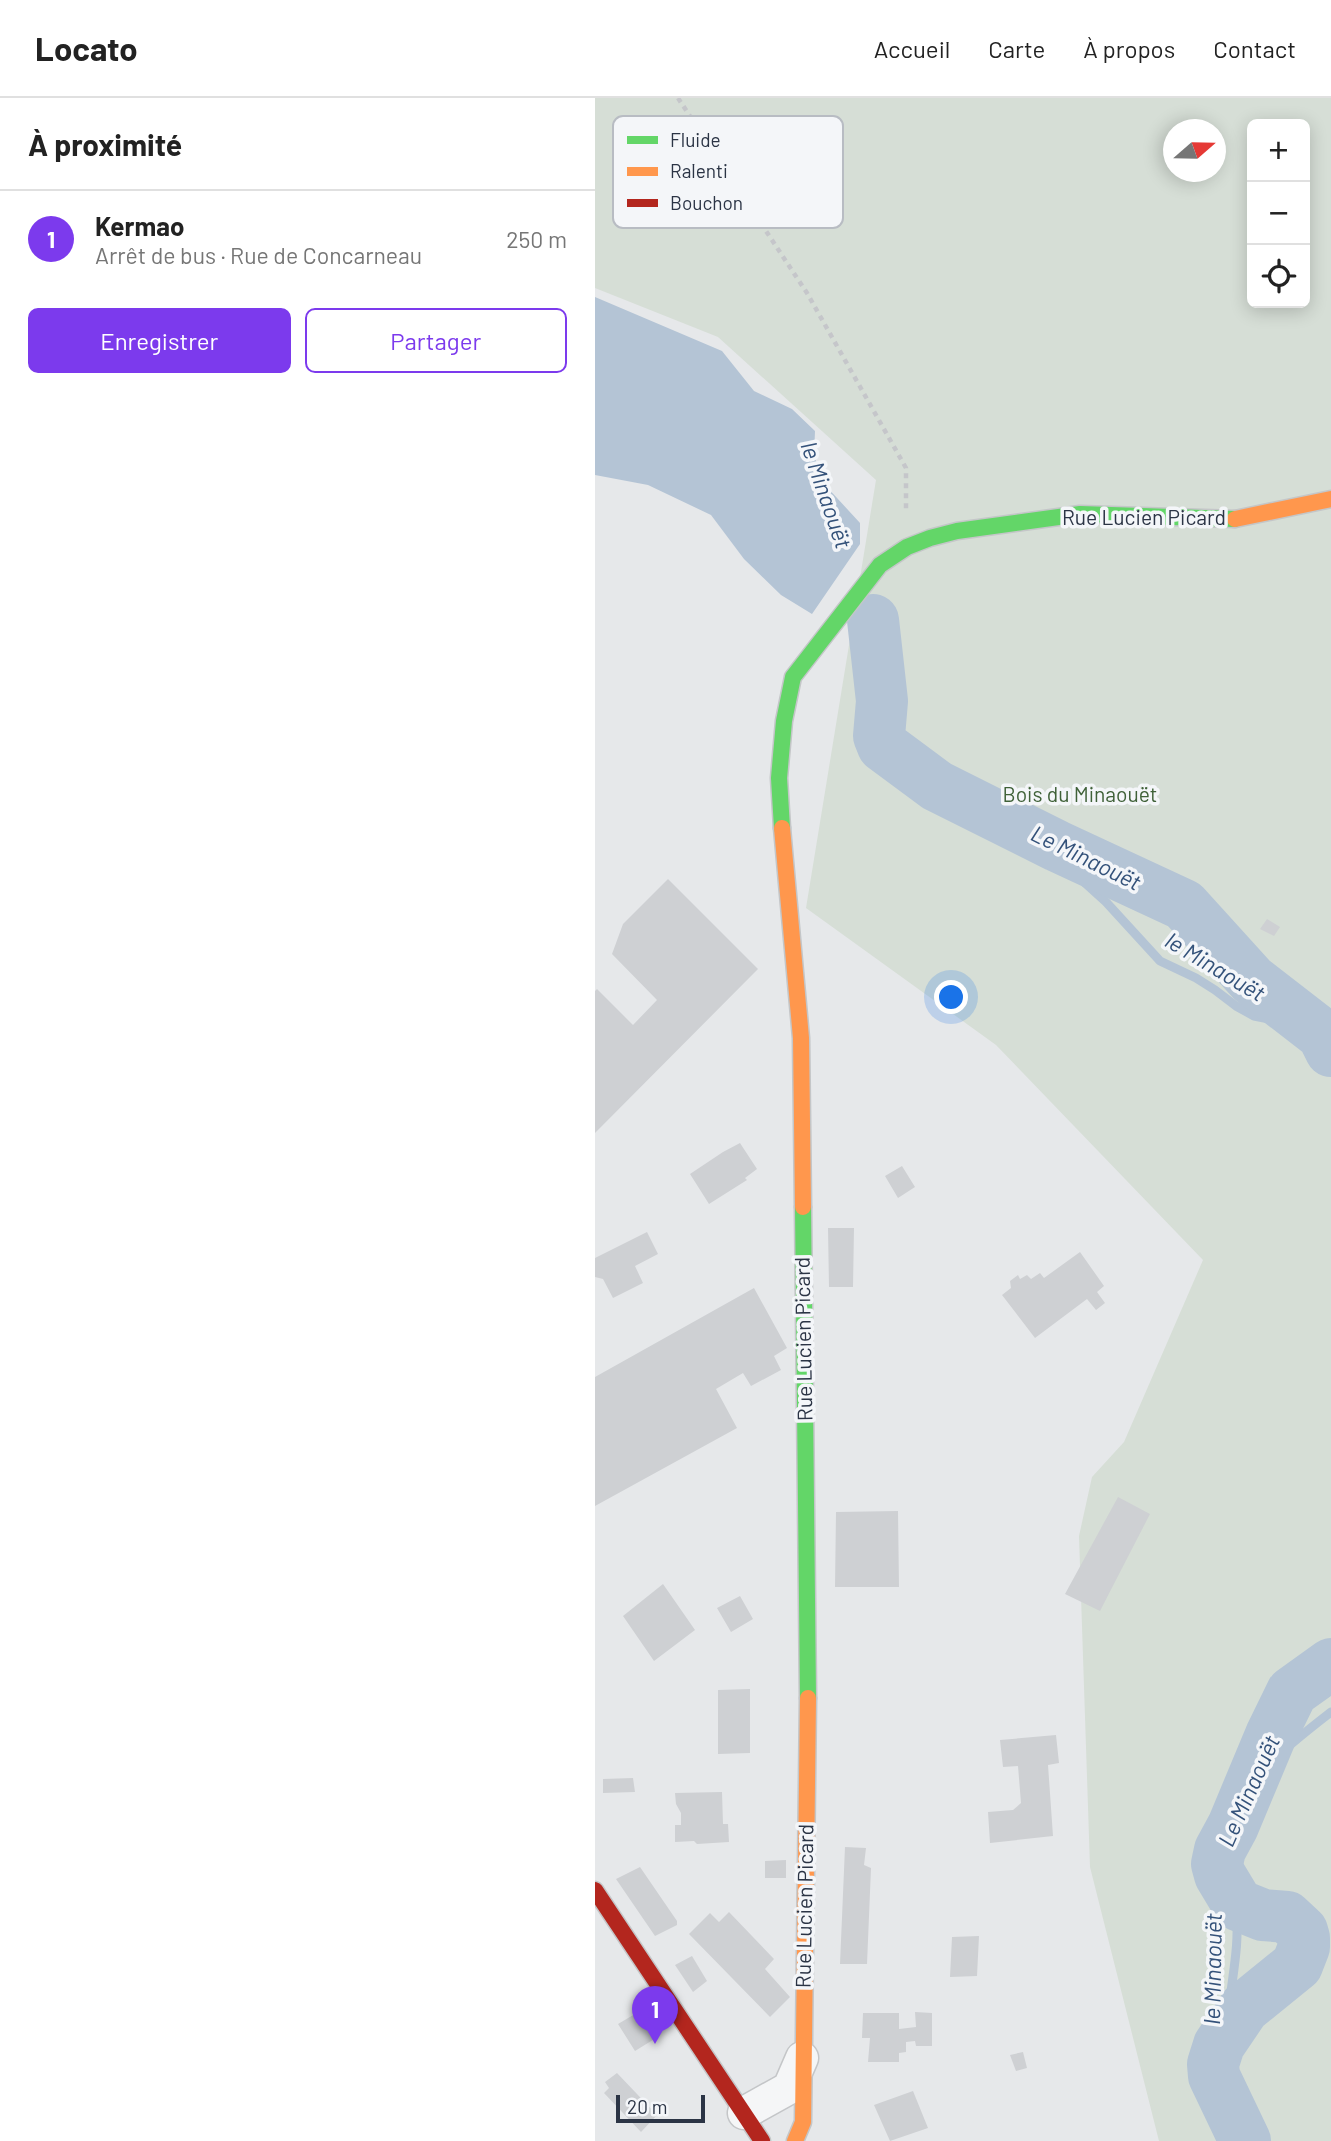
<!DOCTYPE html>
<html lang="fr">
<meta charset="utf-8">
<style>
body{margin:0;font-family:Barlow,sans-serif;background:#f2f2f2;color:#222}
.controls{position:absolute;right:21px;top:21px;display:grid;overflow:hidden;border-radius:10px;box-shadow:0 4px 18px #0003}
.controls button{width:63px;height:63px;display:grid;place-items:center;padding:0;border:0;border-bottom:2px solid #e0e0e0;background:#fff;color:#222;font:35px sans-serif}
.compass{position:absolute;left:568px;top:21px;width:63px;height:63px;border-radius:50%;background:#fff;box-shadow:0 4px 18px #0003;rotate:70deg}
.scale{position:absolute;left:21px;bottom:18px;width:89px;box-sizing:border-box;padding-left:7px;border:4px solid #2b3445;border-top:0;font-size:19px;line-height:24px;white-space:nowrap;color:#2b3445;-webkit-text-stroke:5px #f4f6f9;paint-order:stroke}
.you{position:absolute;left:357px;top:900px;width:24px;height:24px;margin:-18px;border:5px solid #fff;border-radius:50%;background:#1a73e8;box-shadow:0 0 0 10px #1a73e833}
.badge{display:grid;place-items:center;width:46px;height:46px;border-radius:50%;background:#7c3aed;color:#fff;font-size:23px;font-weight:700}
.pin{position:absolute;translate:-50% -58px;filter:drop-shadow(0 2px 4px #0008)}
.pin::after{content:'';position:absolute;top:37px;width:24px;height:21px;background:inherit;clip-path:polygon(0 0,100% 0,50% 100%)}
.list{margin:0;padding:0;list-style:none}
h2{display:flex;justify-content:space-between;align-items:center;height:91px;margin:0;padding:0 28px;font-size:30px}
h2 small{font-size:23px;font-weight:400;color:#767676}
.list li{display:grid;grid-template-columns:46px 1fr auto;gap:21px;align-items:center;box-sizing:border-box;height:98px;padding:0 28px;border-top:2px solid #e0e0e0}
.list b{display:block;font-size:26px;white-space:nowrap}
.list p{margin:0;font-size:23px;white-space:nowrap;color:#767676}
.list em{font-size:23px;font-style:normal;color:#767676}
.actions{display:flex;gap:14px;padding:21px 28px}
.actions a{flex:1;padding:16px 0;border:2px solid #7c3aed;border-radius:10px;text-align:center;font-size:24px;color:#7c3aed}
.actions .main{background:#7c3aed;color:#fff}
.icon{flex:none;width:38px;height:38px;fill:none;stroke:currentColor;stroke-width:2;stroke-linecap:round;stroke-linejoin:round}
.map{position:relative;flex:none;width:736px;height:2043px;overflow:hidden}
header{display:flex;align-items:center;gap:42px;box-sizing:border-box;height:98px;padding:0 35px;background:#fff;border-bottom:2px solid #e0e0e0}
header strong{font-size:33px}
nav{display:flex;gap:38px;margin-inline-start:auto;font-size:24px}
main{display:flex}
aside{flex:1;background:#fff}
.map>svg:first-child{display:block}
.green{fill:#d6ded6;fill-rule:evenodd}
.water{fill:#b4c4d5}
.lines{fill:none;stroke-linecap:round;stroke-linejoin:round}
.stream{stroke:#b4c4d5;stroke-width:9}
.river{stroke:#b4c4d5;stroke-width:52}
.building{fill:#ced0d3}
.street-casing{stroke:#c4c6c8;stroke-width:35}
.fast-casing{stroke:#c4c6c8;stroke-width:19}
.slow-casing{stroke:#c4c6c8;stroke-width:19}
.jam-casing{stroke:#c4c6c8;stroke-width:19}
.path{stroke:#c5c6ca;stroke-width:4.5;stroke-dasharray:5 5;stroke-linecap:butt}
.street{stroke:#f5f6f7;stroke-width:32}
.fast{stroke:#63d668;stroke-width:16}
.slow{stroke:#ff974d;stroke-width:16}
.jam{stroke:#b3261e;stroke-width:16}
.labels{text-anchor:middle;stroke-width:7;stroke-linejoin:round;paint-order:stroke}
.street-label{font-size:21px;fill:#2b3445;stroke:#f4f6f9}
.park-label{font-size:21px;fill:#3f6138;stroke:#f4f6f9}
.water-label{font-size:23px;font-style:italic;fill:#34527a;stroke:#f4f6f9}
.key{fill:#f4f6f9;stroke:#b8bcc3;stroke-width:2}
.key-label{font-size:19px;fill:#2b3445}
</style>
<header>
<strong>Locato</strong>
<nav><a>Accueil</a><a>Carte</a><a>À propos</a><a>Contact</a></nav>
</header>
<main>
<aside>
<h2>À proximité<small></small></h2>
<ul class="list">
<li><span class="badge">1</span><div><b>Kermao</b><p>Arrêt de bus · Rue de Concarneau</p></div><em>250 m</em></li>
</ul>
<div class="actions"><a class="main">Enregistrer</a><a>Partager</a></div>
</aside>
<div class="map">
<svg width="736" height="2043" viewBox="0 0 736 2043">
<rect width="100%" height="100%" fill="#e6e8ea"/>
<path class="green" d="M0,0H736V2043H564L495,1769L484,1438L497,1379L529,1344L608,1162L401,947L211,810L281,382L123,239L0,190ZM657,26H710V205H657ZM578,32H620V74H578Z"/>
<path class="water" d="M0,199L127,253L159,293L197,311L220,333L219,358L231,388L265,425V446L217,516L186,497L149,461L116,417L53,387L0,377Z"/>
<g class="lines">
<path class="stream" d="M262,542L270,569L272,590L287,636L308,663L332,679L363,705L398,725L417,731L457,737L471,749L478,765L490,785L511,804L565,863L601,880L620,892L641,908L659,918L699,926L718,931L736,940
M667,2043C643,2012 631,1948 634,1910C637,1879 645,1845 641,1814C637,1786 620,1759 629,1731C643,1685 700,1642 736,1614"/>
<path class="river" d="M278,522L287,603L284,638L288,648L342,688L462,748L589,807L657,882L728,937L736,953
M650,2043L619,1978L618,1966L624,1947L649,1910L702,1867L709,1849V1840L707,1833L692,1819L668,1817L643,1807L625,1777L622,1766L625,1752L638,1728L676,1637L697,1594L736,1566"/>
</g>
<path class="building" d="M73,781L163,871L0,1035V893L2,891L38,927L62,902L17,856L28,826Z
M672,821L685,829L679,838L665,831Z
M145,1045L162,1071L150,1080L152,1082L114,1106L95,1076L128,1054Z
M307,1068L320,1089L303,1100L290,1078Z
M233,1130H259L258,1189H234Z
M52,1134L63,1156L40,1168L48,1185L18,1200L8,1181L0,1179V1160Z
M485,1154L509,1188L502,1194L510,1205L501,1212L492,1201L440,1240L407,1197L416,1190L415,1183L423,1177L425,1181L432,1177L436,1181L445,1175L449,1180Z
M159,1190L192,1250L179,1258L186,1272L156,1288L148,1275L121,1291L142,1330L0,1408V1279Z
M523,1399L555,1416L505,1513L470,1496Z
M303,1413L304,1489H240L241,1414Z
M68,1486L100,1532L59,1563L28,1518Z
M145,1498L158,1521L136,1534L122,1510Z
M155,1591V1655L123,1656V1592Z
M461,1637L464,1665L453,1667L458,1738L395,1745L393,1714L418,1712L426,1705L423,1668L408,1669L405,1642Z
M38,1680L40,1694L8,1695V1681Z
M127,1694L128,1726H133L134,1744L102,1746L99,1743L80,1744V1727H86V1715L81,1706L80,1695Z
M250,1749L271,1750L269,1767L276,1770L272,1866H245Z
M191,1762V1780H170V1763Z
M45,1769L82,1823V1827L60,1838L21,1781Z
M134,1814L179,1861L170,1871L195,1899L175,1919L94,1836L115,1815L124,1824Z
M384,1838L382,1878L355,1879L357,1839Z
M97,1858L112,1883L98,1894L80,1867Z
M45,1913L61,1940L40,1953L23,1926Z
M320,1914L337,1915V1948H321L320,1943L311,1944V1954L304,1955V1964H273L275,1940H267L268,1915H304V1931L321,1929Z
M428,1954L432,1970L421,1973L415,1957Z
M22,1975L62,2017L46,2034L9,1995L14,1990L10,1984Z
M318,1993L333,2030L295,2043L279,2007Z"/>
<g class="lines">
<defs>
<path id="street" d="M149,2015L194,1990L207,1960"/>
<path id="fast" d="M187,730L184,680L189,623L198,579L285,467L312,449L335,440L362,433L485,416L640,421
M208,1109L213,1600"/>
<path id="slow" d="M640,421L736,401
M187,730L206,940L208,1109
M200,2043L208,2024L213,1600"/>
<path id="jam" d="M0,1792L167,2043"/>
</defs>
<use href="#street" class="street-casing"/>
<use href="#fast" class="fast-casing"/>
<use href="#slow" class="slow-casing"/>
<use href="#jam" class="jam-casing"/>
<path class="path" d="M83,0L212,195L311,370V414"/>
<use href="#street" class="street"/>
<use href="#fast" class="fast"/>
<use href="#slow" class="slow"/>
<use href="#jam" class="jam"/>
</g>
<g class="labels">
<g class="street-label">
<text x="549" y="427">Rue Lucien Picard</text>
<text transform="translate(209 1241) rotate(-91)" y="7">Rue Lucien Picard</text>
<text transform="translate(210 1808) rotate(-89)" y="7">Rue Lucien Picard</text>
</g>
<g class="park-label">
<text x="485" y="704">Bois du Minaouët</text>
</g>
<g class="water-label">
<text transform="translate(231 397) rotate(71)" y="8">le Minaouët</text>
<text transform="translate(491 760) rotate(26)" y="8">Le Minaouët</text>
<text transform="translate(620 869) rotate(31)" y="8">le Minaouët</text>
<text transform="translate(654 1693) rotate(-66)" y="8">Le Minaouët</text>
<text transform="translate(618 1871) rotate(-89)" y="8">le Minaouët</text>
</g>
</g>
<rect x="18" y="18" width="230" height="112" rx="10" class="key"/>
<rect x="32" y="38" width="31" height="8" fill="#63d668"/>
<rect x="32" y="69" width="31" height="9" fill="#ff974d"/>
<rect x="32" y="101" width="31" height="8" fill="#b3261e"/>
<g class="key-label">
<text x="75" y="49">Fluide</text>
<text x="75" y="80">Ralenti</text>
<text x="75" y="112">Bouchon</text>
</g>
</svg>
<div class="controls">
<button>+</button>
<button>−</button>
<button><svg class="icon" aria-label="locate" viewBox="0 0 24 24"><circle cx="12" cy="12" r="6"/><path d="M12 2v4M12 18v4M2 12h4M18 12h4"/></svg></button>
</div>
<svg class="compass" viewBox="-18 -18 36 36"><path d="M0-13l5 13h-10z" fill="#e53935"/><path d="M0 13l5-13h-10z" fill="#767676"/></svg>
<div class="scale">20 m</div>
<div class="you"></div>
<div class="pin badge" style="left:60px;top:1946px">1</div>
</div>
</main>
